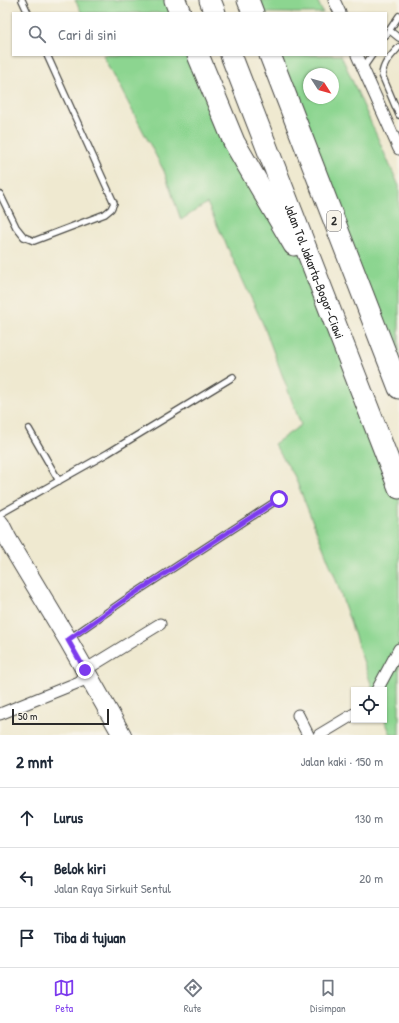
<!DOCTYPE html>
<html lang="id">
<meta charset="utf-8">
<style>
body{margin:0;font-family:"Patrick Hand",sans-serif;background:#f2f2f3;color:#1f2937}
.controls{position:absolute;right:12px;bottom:12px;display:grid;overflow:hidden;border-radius:0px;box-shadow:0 1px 3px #0004}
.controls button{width:36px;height:36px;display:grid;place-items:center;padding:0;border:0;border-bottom:1px solid #e0e1e3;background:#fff;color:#1f2937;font:20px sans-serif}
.compass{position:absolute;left:303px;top:68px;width:36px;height:36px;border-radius:50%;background:#fff;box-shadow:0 1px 3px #0004;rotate:126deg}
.scale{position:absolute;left:12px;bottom:10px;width:97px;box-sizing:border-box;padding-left:4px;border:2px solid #2b2b2b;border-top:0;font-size:11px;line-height:14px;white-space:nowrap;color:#2b2b2b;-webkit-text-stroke:3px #f7f3e8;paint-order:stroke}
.stop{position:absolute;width:12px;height:12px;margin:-9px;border:3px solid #7c3aed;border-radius:50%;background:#fff}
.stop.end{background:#7c3aed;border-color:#fff;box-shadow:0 1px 4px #0008}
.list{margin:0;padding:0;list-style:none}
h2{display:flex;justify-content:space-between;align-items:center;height:52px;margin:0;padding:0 16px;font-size:17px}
h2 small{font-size:13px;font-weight:400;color:#747a83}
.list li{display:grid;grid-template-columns:26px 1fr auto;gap:12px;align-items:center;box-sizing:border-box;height:60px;padding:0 16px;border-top:1px solid #e0e1e3}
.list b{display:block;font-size:15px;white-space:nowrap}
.list p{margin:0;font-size:13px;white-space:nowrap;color:#747a83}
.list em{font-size:13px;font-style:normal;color:#747a83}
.icon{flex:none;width:22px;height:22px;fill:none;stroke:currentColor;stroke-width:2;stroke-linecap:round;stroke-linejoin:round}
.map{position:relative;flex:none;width:399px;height:735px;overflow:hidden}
.search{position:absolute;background:#fff;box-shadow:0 1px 3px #0004;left:12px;right:12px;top:12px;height:44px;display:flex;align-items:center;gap:10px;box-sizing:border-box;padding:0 14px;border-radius:0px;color:#747a83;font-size:15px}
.sheet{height:232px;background:#fff}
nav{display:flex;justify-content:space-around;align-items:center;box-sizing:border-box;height:56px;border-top:1px solid #e0e1e3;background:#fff;font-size:11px;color:#747a83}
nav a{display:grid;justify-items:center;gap:2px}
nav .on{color:#7c3aed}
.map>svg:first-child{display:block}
.green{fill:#8cd590;stroke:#5c805e;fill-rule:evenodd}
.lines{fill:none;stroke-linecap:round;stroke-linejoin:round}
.service-casing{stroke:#484844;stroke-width:8}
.minor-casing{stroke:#484844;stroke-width:13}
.primary-casing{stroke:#484844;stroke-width:20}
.motorway-casing{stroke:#484844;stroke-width:23}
.service{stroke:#fff;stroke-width:5.5}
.minor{stroke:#fff;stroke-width:11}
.primary{stroke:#fff;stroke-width:18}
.motorway{stroke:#fff;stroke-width:21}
.route{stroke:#7c3aed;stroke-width:5}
.labels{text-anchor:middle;stroke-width:3;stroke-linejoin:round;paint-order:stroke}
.shield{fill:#f7f3e8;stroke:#686764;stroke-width:1}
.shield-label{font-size:12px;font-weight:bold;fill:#2b2b2b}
.street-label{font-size:13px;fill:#2b2b2b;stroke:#f7f3e8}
</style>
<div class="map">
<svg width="399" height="735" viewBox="0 0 399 735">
<rect width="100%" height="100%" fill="#f7f3e8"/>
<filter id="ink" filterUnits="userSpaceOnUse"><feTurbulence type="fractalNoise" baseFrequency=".025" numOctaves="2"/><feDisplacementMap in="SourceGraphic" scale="8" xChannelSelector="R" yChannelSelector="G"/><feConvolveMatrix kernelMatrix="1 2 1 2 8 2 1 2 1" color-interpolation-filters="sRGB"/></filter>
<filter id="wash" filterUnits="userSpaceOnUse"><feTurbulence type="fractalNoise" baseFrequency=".012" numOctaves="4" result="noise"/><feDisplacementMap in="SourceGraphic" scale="16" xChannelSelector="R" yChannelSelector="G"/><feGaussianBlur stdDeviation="0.9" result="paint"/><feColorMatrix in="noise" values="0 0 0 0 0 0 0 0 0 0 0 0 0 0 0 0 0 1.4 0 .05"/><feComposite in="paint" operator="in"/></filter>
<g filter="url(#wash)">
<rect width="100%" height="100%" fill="#efe9d0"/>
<path class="green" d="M75,0H175L180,13H82Z
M248,0H317L323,13H253Z
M103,55H198L326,299L399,488V735H391L384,718V690H373L335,577L294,475L274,444L301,425L263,324L207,203L181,220L164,171Z
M270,55H341L399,186V388ZM309,74H333V98H309Z"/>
</g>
<g filter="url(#ink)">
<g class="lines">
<defs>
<path id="service" d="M22,0L28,13
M389,30L399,38
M386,35L399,16
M399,47C391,56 383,63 382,75L399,115
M363,68L372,55
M0,194L16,227L24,237L34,241L105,214L111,209L114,203L47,55
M29,429L59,481
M0,514L108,453L233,377
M70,638L126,599L279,499"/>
<path id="minor" d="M334,0L340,13
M357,55L399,149
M85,670L160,624
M377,690L399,649
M0,714L89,678
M298,715L308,735
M319,735L354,714"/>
<path id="primary" d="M0,524L8,540L68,640L122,735"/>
<g id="motorway">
<path d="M175,0L180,13"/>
<path d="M210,0L215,13"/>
<path d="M248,0L253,13"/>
<path d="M198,55L234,142L294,245"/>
<path id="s1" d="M231,55L399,488"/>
<path d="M270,55L399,388"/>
</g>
</defs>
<use href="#service" class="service-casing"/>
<use href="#minor" class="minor-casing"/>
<use href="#primary" class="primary-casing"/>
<use href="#motorway" class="motorway-casing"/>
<use href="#service" class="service"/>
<use href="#minor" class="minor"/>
<use href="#primary" class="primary"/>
<use href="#motorway" class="motorway"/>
</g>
</g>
<g class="lines" filter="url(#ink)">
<path class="route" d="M85,670L68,640L126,599L279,499"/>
</g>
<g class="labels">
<rect class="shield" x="327" y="211" width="14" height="20" rx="3"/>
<g class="shield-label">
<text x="334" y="225">2</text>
</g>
<g class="street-label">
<text dy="5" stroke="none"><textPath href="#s1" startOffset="232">Jalan Tol Jakarta–Bogor–Ciawi</textPath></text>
</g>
</g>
</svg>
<div class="controls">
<button><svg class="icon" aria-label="locate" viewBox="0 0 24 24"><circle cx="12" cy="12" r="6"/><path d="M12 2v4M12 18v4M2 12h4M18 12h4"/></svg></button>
</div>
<svg class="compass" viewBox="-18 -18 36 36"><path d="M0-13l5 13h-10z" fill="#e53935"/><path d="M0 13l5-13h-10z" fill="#747a83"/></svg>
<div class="scale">50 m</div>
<div class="stop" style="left:279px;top:499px"></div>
<div class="stop end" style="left:85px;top:670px"></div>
<div class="search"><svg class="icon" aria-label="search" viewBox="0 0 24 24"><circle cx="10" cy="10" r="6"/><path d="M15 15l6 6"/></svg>Cari di sini</div>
</div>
<section class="sheet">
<h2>2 mnt<small>Jalan kaki · 150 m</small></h2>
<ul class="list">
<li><svg class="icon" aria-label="ahead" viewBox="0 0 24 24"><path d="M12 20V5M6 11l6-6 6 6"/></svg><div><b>Lurus</b></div><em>130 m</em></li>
<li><svg class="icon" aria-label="left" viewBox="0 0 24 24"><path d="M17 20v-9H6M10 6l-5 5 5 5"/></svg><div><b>Belok kiri</b><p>Jalan Raya Sirkuit Sentul</p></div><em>20 m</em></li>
<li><svg class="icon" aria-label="arrive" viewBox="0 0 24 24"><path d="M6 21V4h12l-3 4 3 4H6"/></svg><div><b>Tiba di tujuan</b></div></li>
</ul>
</section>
<nav>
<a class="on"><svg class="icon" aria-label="map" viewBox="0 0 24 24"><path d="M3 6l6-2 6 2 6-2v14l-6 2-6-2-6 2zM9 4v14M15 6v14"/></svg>Peta</a>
<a><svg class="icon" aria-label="directions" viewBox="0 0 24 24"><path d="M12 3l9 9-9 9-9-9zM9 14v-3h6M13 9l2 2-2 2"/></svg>Rute</a>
<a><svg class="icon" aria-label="saved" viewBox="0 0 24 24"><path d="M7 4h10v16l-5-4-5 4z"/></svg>Disimpan</a>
</nav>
